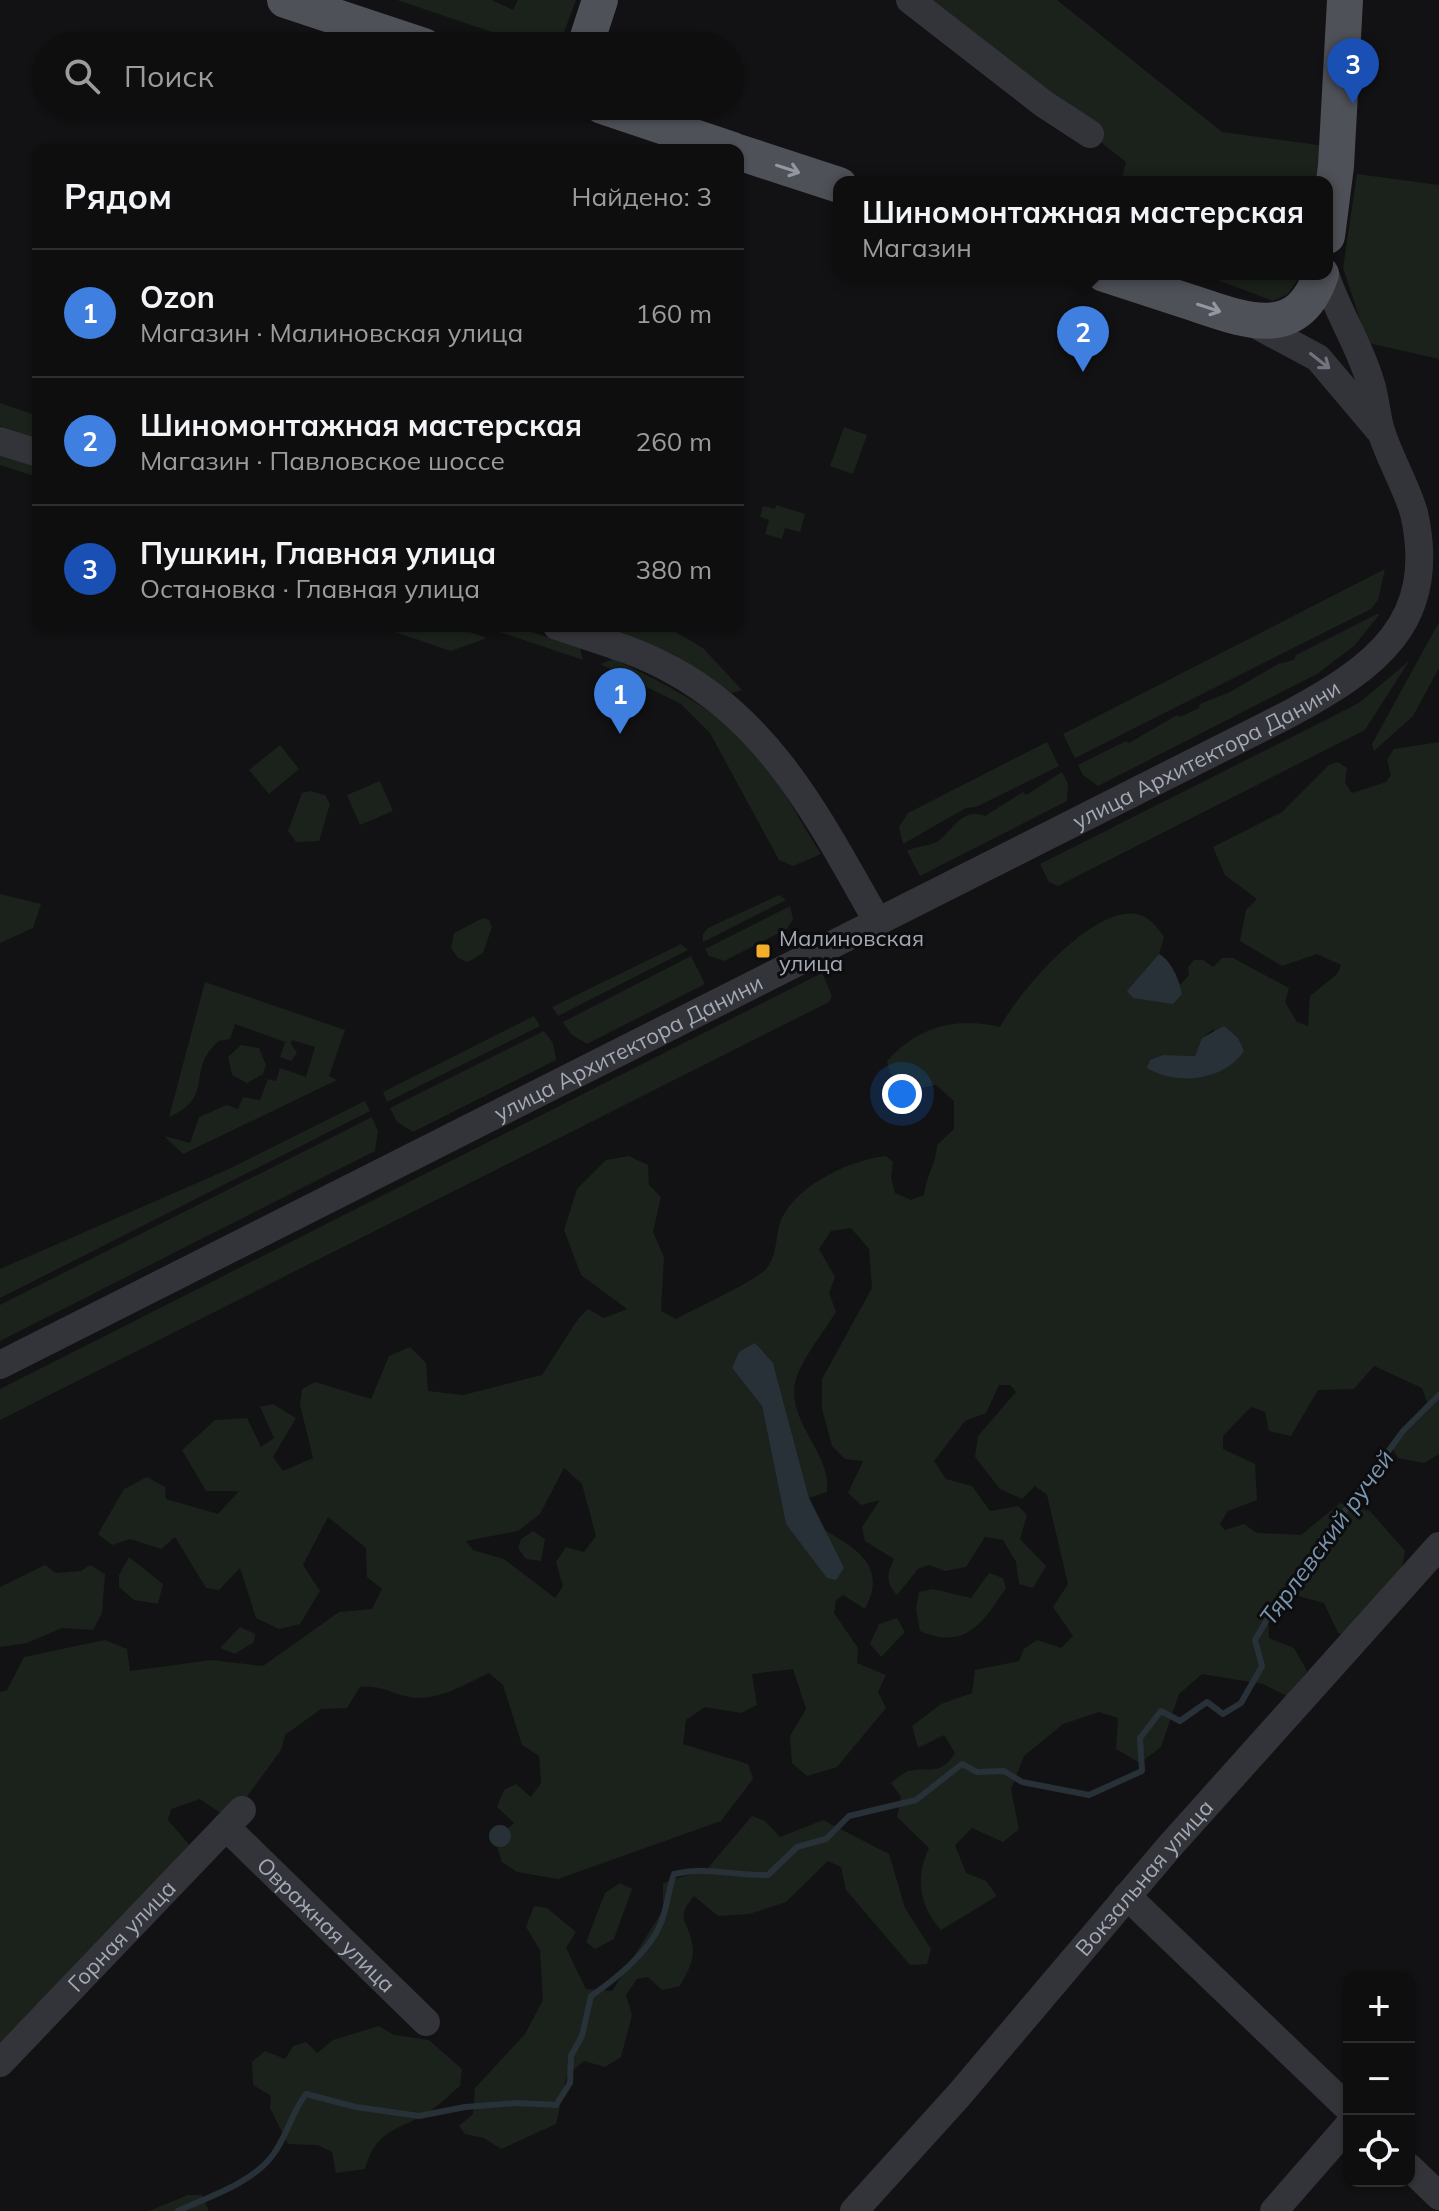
<!DOCTYPE html>
<html lang="ru">
<meta charset="utf-8">
<style>
body{margin:0;font-family:Mulish,sans-serif;background:#171718;color:#f1f3f6}
.controls{position:absolute;right:24px;bottom:24px;display:grid;overflow:hidden;border-radius:16px;box-shadow:0 2px 6px #0004}
.controls button{width:72px;height:72px;display:grid;place-items:center;padding:0;border:0;border-bottom:2px solid #2e2e2f;background:#0e0e0f;color:#f1f3f6;font:40px sans-serif}
.you{position:absolute;left:902px;top:1094px;width:28px;height:28px;margin:-20px;border:6px solid #fff;border-radius:50%;background:#1a73e8;box-shadow:0 0 0 12px #1a73e833}
.badge{display:grid;place-items:center;width:52px;height:52px;border-radius:50%;background:#f4af2a;color:#fff;font-size:26px;font-weight:700}
.pin{position:absolute;translate:-50% -66px;filter:drop-shadow(0 2px 4px #0008)}
.pin::after{content:'';position:absolute;top:42px;width:28px;height:24px;background:inherit;clip-path:polygon(0 0,100% 0,50% 100%)}
.popup{position:absolute;left:833px;top:176px;width:500px;height:104px;box-sizing:border-box;display:grid;place-content:center;border-radius:16px;background:#0e0e0f;filter:drop-shadow(0 2px 6px #0005);font-size:26px;white-space:nowrap;color:#9b9c9e}
.popup b{font-size:30px;color:#f1f3f6}
.popup::after{content:'';position:absolute;left:50%;top:100%;margin-left:-16px;border:16px solid transparent;border-top-color:#0e0e0f}
.list{margin:0;padding:0;list-style:none}
h2{display:flex;justify-content:space-between;align-items:center;height:104px;margin:0;padding:0 32px;font-size:34px}
h2 small{font-size:26px;font-weight:400;color:#9b9c9e}
.list li{display:grid;grid-template-columns:52px 1fr auto;gap:24px;align-items:center;box-sizing:border-box;height:128px;padding:0 32px;border-top:2px solid #2e2e2f}
.list b{display:block;font-size:30px;white-space:nowrap}
.list p{margin:0;font-size:26px;white-space:nowrap;color:#9b9c9e}
.list em{font-size:26px;font-style:normal;color:#9b9c9e}
.icon{flex:none;width:44px;height:44px;fill:none;stroke:currentColor;stroke-width:2;stroke-linecap:round;stroke-linejoin:round}
.map{position:relative;flex:none;width:1439px;height:2211px;overflow:hidden}
.search{position:absolute;background:#0e0e0f;box-shadow:0 2px 6px #0004;left:32px;top:32px;width:712px;height:88px;display:flex;align-items:center;gap:20px;box-sizing:border-box;padding:0 28px;border-radius:44px;color:#9b9c9e;font-size:30px}
.panel{position:absolute;background:#0e0e0f;box-shadow:0 2px 6px #0004;left:32px;top:144px;width:712px;height:488px;border-radius:16px}
.map>svg:first-child{display:block}
.green{fill:#1a221b;fill-rule:evenodd}
.water{fill:#283138}
.lines{fill:none;stroke-linecap:round;stroke-linejoin:round}
.stream{stroke:#283138;stroke-width:6}
.minor{stroke:#333439;stroke-width:28}
.major{stroke:#4f5158;stroke-width:36}
.oneway{stroke:#9297a2}
.oneway2{stroke:#71747d}
.poi-dot{fill:#f4af2a;stroke:#0d0d0f;stroke-width:3}
.labels{text-anchor:middle;stroke-width:6;stroke-linejoin:round;paint-order:stroke}
.street-label{font-size:22px;fill:#a3a9b5;stroke:#0d0d0f}
.poi-label{font-size:22px;fill:#a3a9b5;stroke:#0d0d0f;text-anchor:start}
.water-label{font-size:24px;font-style:italic;fill:#7997b1;stroke:#0d0d0f}
</style>
<div class="map">
<svg width="1439" height="2211" viewBox="0 0 1439 2211">
<rect width="100%" height="100%" fill="#121214"/>
<path class="green" d="M397,0H492L513,10L518,0H576L559,46H534Z
M920,0H1057L1222,132L1326,146L1319,182H1121L1126,162Z
M1357,174L1439,185V359L1368,343L1343,268Z
M1202,274H1301L1288,294L1273,301Z
M0,403L38,416V439L0,426Z
M844,427L867,435L853,474L830,466Z
M0,454L38,467V477L0,465Z
M776,505L805,514L800,532L785,528L782,539L765,534L769,520L760,517L763,506L775,509Z
M1385,569L1378,600L1371,609L1075,758L1063,734Z
M1377,614H1380L1354,646L1317,674L1098,786L1083,775L1078,765L1126,741L1129,743L1177,715L1180,717L1199,708L1200,704L1230,692L1278,664L1294,660L1296,655Z
M1439,622V668L1413,716L1374,751L1372,744Z
M377,626H452L487,638L451,651Z
M482,626H514L580,648L583,660Z
M598,626L667,627L703,648L742,690L732,693L674,655Z
M614,659C662,683 712,706 749,746C778,777 798,818 821,854L793,866L779,860L710,733L681,704L600,664Z
M1409,661L1365,730L1058,886L1049,882L1040,864L1359,703Z
M1047,742L1059,766L976,807L966,808L903,844L899,827L908,813Z
M1439,742V1454L1424,1463L1398,1458L1391,1446L1427,1402L1422,1388L1374,1366L1354,1389L1318,1390L1291,1436L1269,1431L1265,1412L1251,1407L1223,1436V1449L1255,1464L1257,1500L1228,1511L1220,1524L1225,1530L1244,1524L1257,1533L1301,1535L1340,1503L1370,1511L1405,1551L1399,1584L1351,1638L1338,1633L1324,1603L1291,1594L1268,1615L1269,1638L1294,1648L1307,1671L1287,1696L1263,1684L1202,1674L1179,1694L1161,1747L1140,1763L1116,1749L1118,1718L1099,1712L1063,1724L1024,1756L1011,1789L1019,1829L1003,1842L972,1828L955,1845L966,1873L986,1881L997,1896L941,1930C919,1906 915,1878 929,1848L897,1817L901,1797L891,1783C896,1779 903,1773 908,1771C930,1766 940,1777 955,1753L944,1735L918,1748L912,1726L941,1704L972,1693L975,1670L1019,1661L1024,1649L1037,1640L1061,1648L1073,1636L1053,1607L1068,1584L1047,1495L1035,1486L1022,1499L1000,1489L975,1457L978,1436L1016,1392L1010,1385H999L986,1413L965,1421L934,1461L946,1479L972,1486L990,1511L1018,1506L1027,1515L1020,1539L1046,1566L1033,1588L1019,1584L1016,1562L1003,1540L985,1537L966,1567L945,1571L929,1565L918,1569L897,1595C885,1582 887,1574 894,1559L865,1541L862,1527L880,1500L861,1505L848,1493L863,1461L845,1459L832,1446L822,1409V1379L872,1288L869,1249L851,1228L831,1231L819,1249L835,1277L829,1293L836,1312C824,1332 805,1354 797,1376C782,1419 832,1451 827,1492L809,1498L773,1363L732,1368L762,1406L786,1524L843,1568L823,1529C857,1549 888,1566 865,1609L843,1595L836,1600L834,1613L858,1648L857,1663L886,1675L878,1692L886,1708L837,1767L807,1776L792,1763L790,1736L806,1709L793,1669L752,1674L757,1705L741,1713L705,1707L686,1720L683,1744L748,1764L753,1779L721,1821L558,1879L517,1872L502,1862L495,1840L514,1823L497,1807L504,1790L516,1784L531,1797L541,1783L539,1756L522,1745L503,1685L489,1673C465,1684 437,1702 410,1697C389,1693 383,1685 360,1687L347,1708L321,1709L285,1735L281,1750L235,1813L225,1816L200,1799L171,1809L168,1820L193,1849L0,2050V1692L7,1690L24,1657L105,1640L127,1649L130,1671L212,1660L263,1666L339,1612L372,1609L382,1589L367,1577L366,1548L328,1517L303,1565L320,1591L300,1624L279,1629L256,1618L240,1568L219,1590L206,1588L175,1537L161,1549L130,1539L112,1545L98,1534L124,1489L147,1477L165,1487L166,1499L218,1514L239,1491H206L182,1450L215,1420L247,1418L261,1447L274,1438L260,1407L273,1404L296,1418L273,1457L283,1471L313,1458L300,1405L302,1389L315,1382L371,1399L389,1356L410,1347L426,1363L428,1391L463,1395L542,1375L578,1319L588,1309L604,1318L627,1309L581,1275L564,1230L577,1189L606,1160L629,1156L648,1165L649,1185L661,1197L653,1232L664,1257L661,1311L676,1319C694,1309 758,1280 767,1268C780,1250 774,1231 783,1216C801,1183 850,1160 886,1156L893,1162L891,1178L895,1193L911,1200L924,1195C926,1176 936,1164 937,1145L954,1129V1101L936,1085L909,1090L890,1073L887,1061C917,1027 956,1016 1000,1027C1019,992 1091,907 1136,914C1149,916 1157,927 1164,937L1159,954L1128,991L1182,994L1180,985L1189,975L1188,967L1194,960H1203L1213,967L1222,958H1233L1289,988L1285,1002L1297,1022L1308,1026L1310,996L1337,974L1341,965L1317,954L1282,966L1240,941L1246,910L1257,899L1225,875L1213,847L1282,812L1329,765L1338,762L1347,768L1345,783L1352,793L1386,782L1391,775L1387,760L1394,749ZM1214,1029L1209,1076L1163,1055L1195,1056L1202,1038ZM564,1468L582,1484L596,1536L584,1552L566,1547L556,1562L563,1586L555,1598L504,1559L473,1550L466,1541L518,1531L540,1514Z
M280,745L299,769L269,794L249,770Z
M1062,772L1068,784L1067,801L920,876L907,851C918,845 934,847 943,837C954,826 966,807 985,816L1023,792L1026,795Z
M380,781L393,811L360,825L347,795Z
M310,791L325,795L330,804L319,841L296,842L288,831L302,793Z
M0,894L41,904L33,928L0,943Z
M779,895L786,900L703,942V934L708,928Z
M790,906L793,919L787,929L724,961L709,956L705,949Z
M483,918L489,920L492,927L483,953L468,962L458,958L451,948L454,933Z
M681,944L688,950L558,1016L552,1007Z
M691,956L705,984L587,1044L571,1034L563,1022Z
M822,973L832,996L829,1002L0,1420V1389Z
M205,982L345,1030L329,1076L337,1080L183,1154L164,1136L190,1143L199,1117L227,1105L238,1109L243,1097L260,1100L268,1079L276,1081L280,1068L306,1077L315,1047L292,1040L291,1044L297,1053L291,1061L280,1057L285,1042L235,1024L230,1039L219,1041C184,1071 217,1096 169,1117Z
M534,1016L540,1026L387,1102L383,1092Z
M544,1031L553,1043L556,1060L413,1132L397,1122L390,1108Z
M241,1045L259,1048L266,1065L263,1074L247,1083L232,1075L228,1057Z
M365,1101L370,1111L0,1298V1269L231,1168Z
M372,1117L378,1131L375,1151L0,1341V1305Z
M533,1531L545,1539L541,1561L526,1559L518,1548L521,1539Z
M129,1557L163,1584L158,1604L134,1600L119,1587V1575Z
M45,1565L56,1573L81,1571L90,1565L105,1574L102,1613L93,1630L62,1628L27,1643L0,1647V1587Z
M989,1573L1003,1578L1006,1588C983,1622 966,1651 920,1631L916,1609L919,1592L933,1589L971,1598Z
M897,1618L905,1632L881,1657L870,1644L879,1624Z
M240,1627L255,1634L254,1642L235,1654L220,1648Z
M752,1816L765,1821L780,1837L823,1820L889,1854L905,1908L931,1949L927,1964L910,1965L846,1890L841,1867L828,1861L786,1902L749,1914L718,1916L694,1896C674,1919 688,1920 692,1943C696,1959 687,1973 680,1986L662,1990L648,1977L637,1979L626,1995L632,2015L621,2057L605,2067L584,2061L567,2075L556,2124L501,2149L484,2138L465,2134L459,2126L473,2114L475,2088L525,2034L543,2000L540,1950L526,1927L534,1906L547,1908L576,1932L566,1948L586,1989L612,1991L663,1910V1883L707,1869Z
M620,1883L632,1889L614,1939L595,1949L586,1942L605,1893Z
M379,2026L394,2035L429,2040L462,2069L460,2086C450,2094 441,2104 430,2111C398,2132 377,2127 365,2169L336,2173L332,2152L318,2145L288,2144L270,2108L271,2096L253,2085L252,2062L265,2051L285,2059L293,2046L306,2042L317,2053L333,2040Z
M188,2195H202L209,2211H149Z"/>
<path class="water" d="M1159,954C1171,960 1180,981 1182,994L1173,1004L1133,998L1127,991Z
M1224,1026L1238,1038L1244,1051C1224,1081 1176,1086 1147,1068L1150,1060L1163,1055L1195,1056L1202,1038Z
M755,1343L773,1363L809,1498L844,1568L836,1580L827,1578L786,1524L762,1406L732,1368L739,1352Z
M489 1836a11 11 0 1 1 22 0a11 11 0 1 1-22 0Z"/>
<g class="lines">
<path class="stream" d="M178,2211C208,2197 252,2183 272,2156C287,2137 291,2113 306,2094L356,2107L419,2116L465,2107L517,2103L556,2105L570,2083L571,2056L582,2036L591,1996C616,1979 654,1948 663,1917C668,1902 669,1888 674,1874C710,1866 733,1876 768,1875L797,1847L826,1839L849,1816L916,1800L962,1764L977,1772L1004,1771L1022,1782L1089,1795L1142,1771L1140,1738L1161,1711L1180,1721L1207,1702L1223,1714L1241,1703L1262,1666L1255,1640L1272,1611L1403,1431L1439,1395"/>
<g class="minor">
<path d="M910,0L1044,104L1090,134"/>
<path d="M1253,323L1318,358L1378,429"/>
<path d="M0,441L38,453"/>
<path d="M557,626C595,639 636,650 672,670C774,725 822,825 878,922"/>
<path id="s1" d="M0,1365L1289,714C1374,668 1439,623 1414,513C1406,486 1391,461 1382,434C1376,417 1376,398 1370,381C1359,344 1337,311 1325,274"/>
<path id="s2" d="M226,1827L426,2022"/>
<path d="M1127,1896L1349,2109"/>
<path id="s3" d="M0,2063L242,1810"/>
<path d="M1409,2167L1439,2196"/>
<path id="s4" d="M854,2211L959,2095L1170,1846L1439,1546"/>
<path d="M1274,2211L1349,2125"/>
</g>
<path class="major" d="M285,0L424,46
M585,46L600,0
M602,106L733,150
M738,152L839,185
M1327,236L1336,166L1345,0
M1104,274C1134,284 1163,293 1193,303C1244,320 1298,343 1321,274"/>
</g>
<defs><path id="oneway-shaft" d="M-6 0H5M1.5-3L5.5 0L1.5 3" fill="none" stroke-width="1.6" stroke-linecap="round" stroke-linejoin="round" transform="scale(2)"/></defs>
<g class="oneway">
<use href="#oneway-shaft" transform="translate(788 169) rotate(18)"/>
<use href="#oneway-shaft" transform="translate(1209 308) rotate(18)"/>
</g>
<use class="oneway2" href="#oneway-shaft" transform="translate(1320 361) rotate(38)"/>
<rect class="poi-dot" x="755" y="943" width="16" height="16" rx="4"/>
<g class="labels">
<g class="street-label">
<text dy="8" stroke="none"><textPath href="#s1" startOffset="1352">улица Архитектора Данини</textPath></text>
<text dy="8" stroke="none"><textPath href="#s1" startOffset="704">улица Архитектора Данини</textPath></text>
<text dy="8" stroke="none"><textPath href="#s4" startOffset="442">Вокзальная улица</textPath></text>
<text dy="8" stroke="none"><textPath href="#s2" startOffset="140">Овражная улица</textPath></text>
<text dy="8" stroke="none"><textPath href="#s3" startOffset="176">Горная улица</textPath></text>
</g>
<g class="poi-label">
<text x="779" y="946">Малиновская<tspan x="779" dy="25">улица</tspan></text>
</g>
<g class="water-label">
<text transform="translate(1327 1538) rotate(-54)" y="8">Тярлевский ручей</text>
</g>
</g>
</svg>
<div class="controls">
<button>+</button>
<button>−</button>
<button><svg class="icon" aria-label="locate" viewBox="0 0 24 24"><circle cx="12" cy="12" r="6"/><path d="M12 2v4M12 18v4M2 12h4M18 12h4"/></svg></button>
</div>
<div class="you"></div>
<div class="pin badge" style="left:620px;top:734px;background:#3f7fe0">1</div>
<div class="pin badge" style="left:1083px;top:372px;background:#3f7fe0">2</div>
<div class="popup"><b>Шиномонтажная мастерская</b>Магазин</div>
<div class="pin badge" style="left:1353px;top:104px;background:#1a4fb4">3</div>
<div class="search"><svg class="icon" aria-label="search" viewBox="0 0 24 24"><circle cx="10" cy="10" r="6"/><path d="M15 15l6 6"/></svg>Поиск</div>
<section class="panel">
<h2>Рядом<small>Найдено: 3</small></h2>
<ul class="list">
<li><span class="badge" style="background:#3f7fe0">1</span><div><b>Ozon</b><p>Магазин · Малиновская улица</p></div><em>160 m</em></li>
<li><span class="badge" style="background:#3f7fe0">2</span><div><b>Шиномонтажная мастерская</b><p>Магазин · Павловское шоссе</p></div><em>260 m</em></li>
<li><span class="badge" style="background:#1a4fb4">3</span><div><b>Пушкин, Главная улица</b><p>Остановка · Главная улица</p></div><em>380 m</em></li>
</ul>
</section>
</div>
